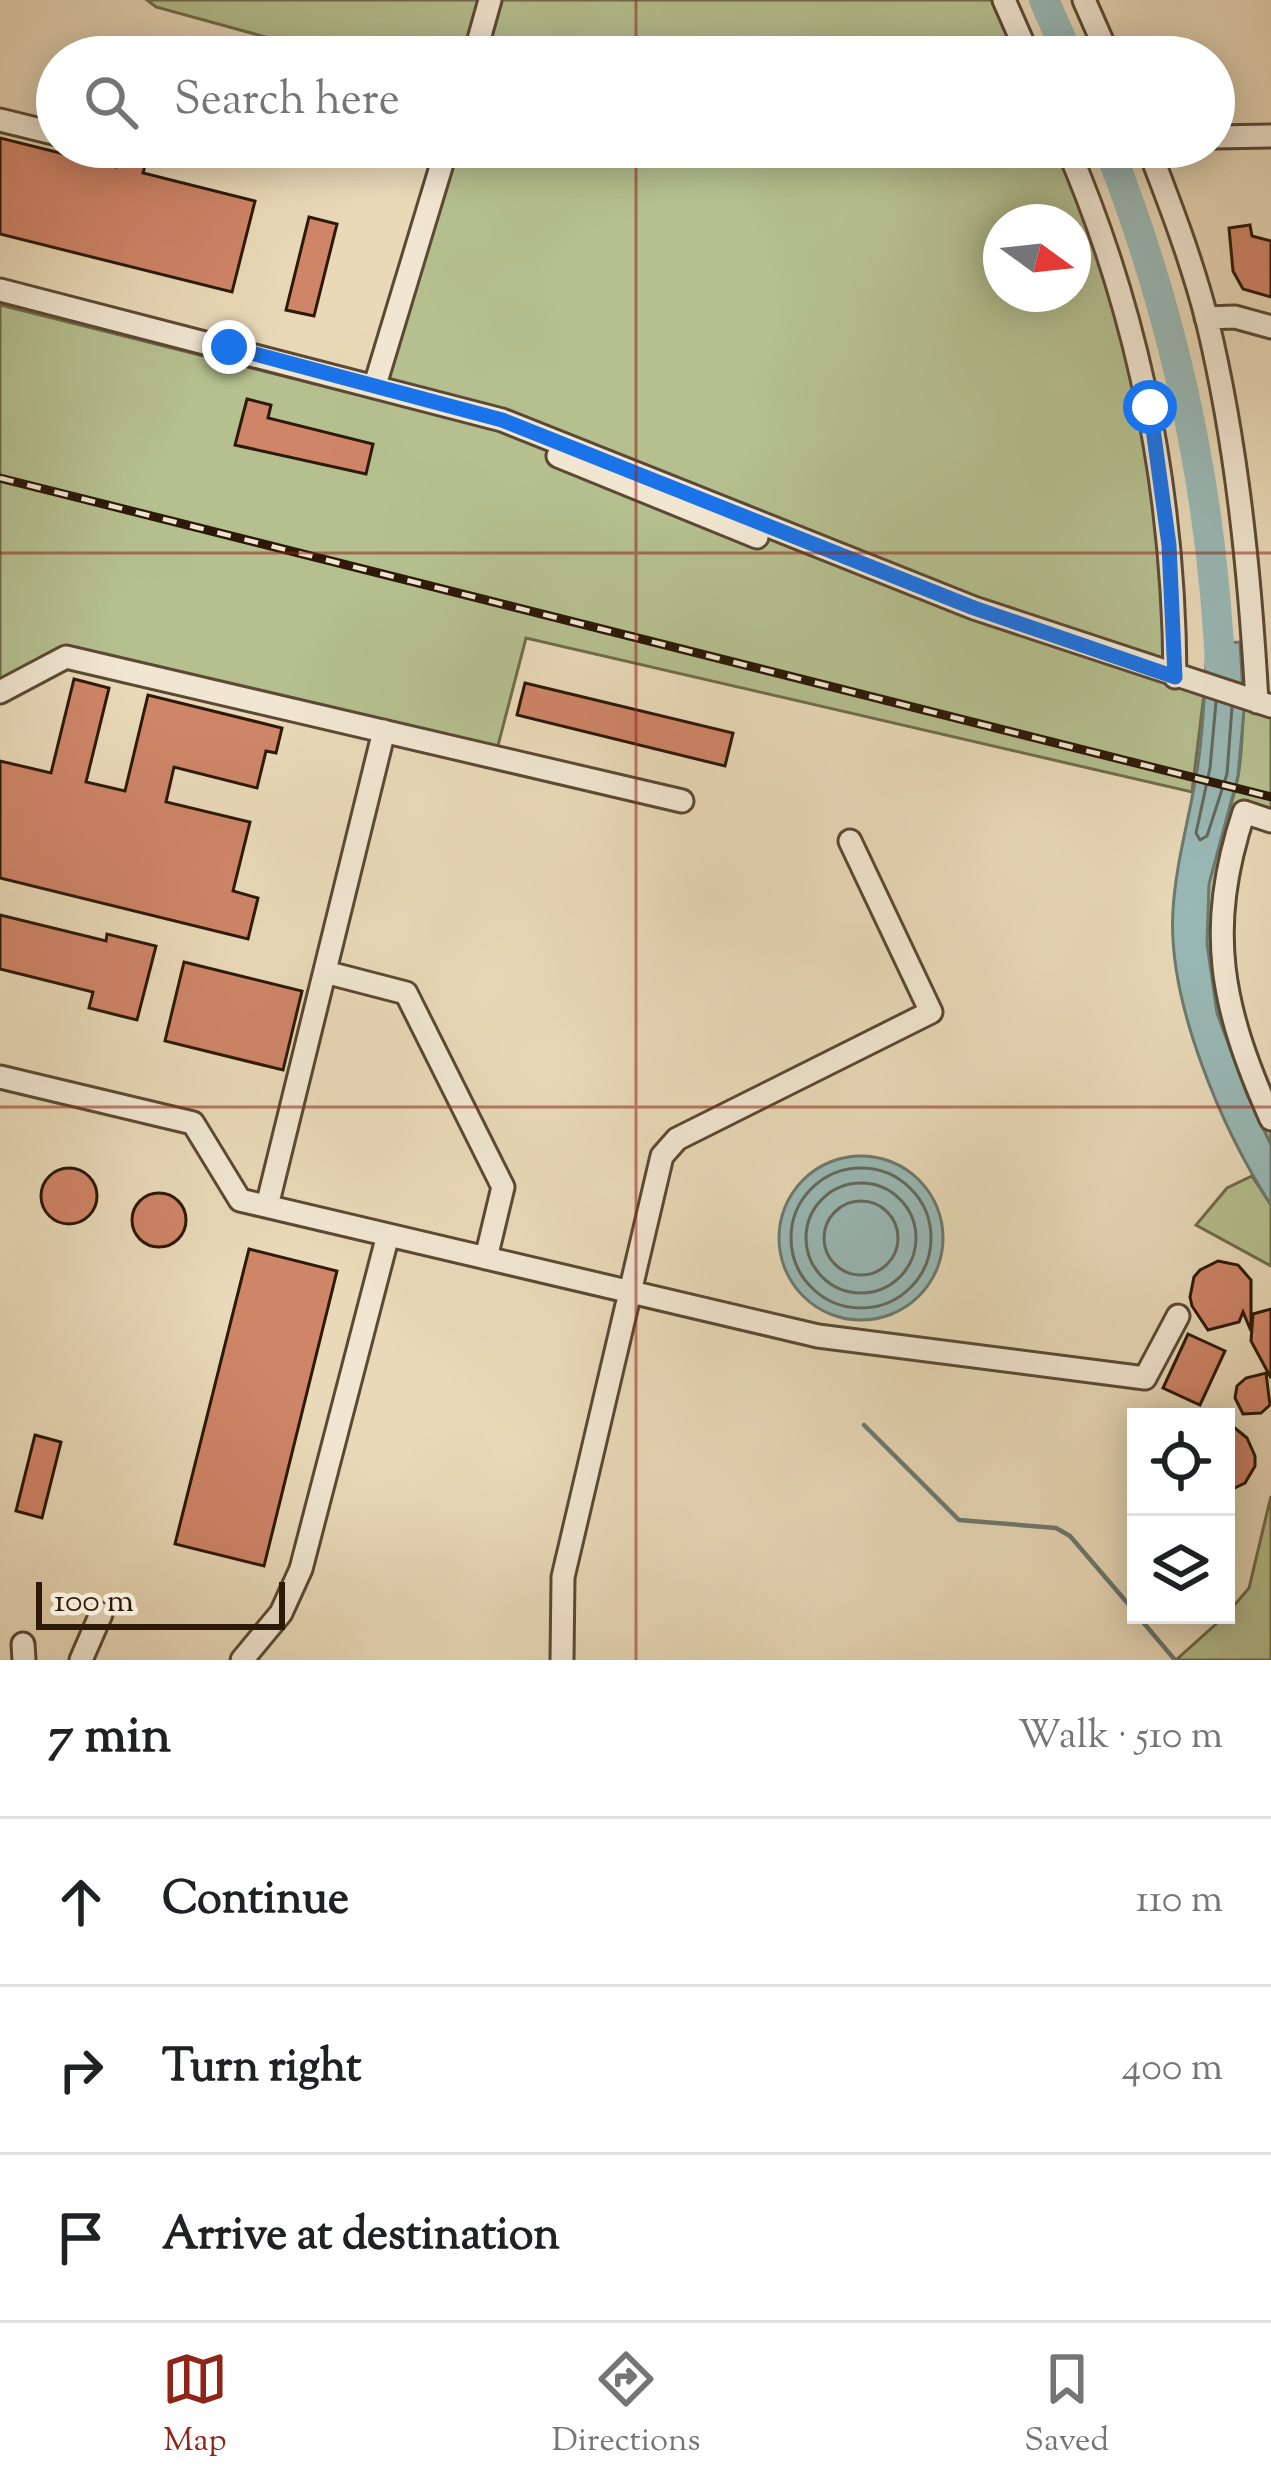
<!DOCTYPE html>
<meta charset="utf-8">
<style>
body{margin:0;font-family:"Sorts Mill Goudy",serif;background:#f6f6f6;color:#202124}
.controls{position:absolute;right:36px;bottom:36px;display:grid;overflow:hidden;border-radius:0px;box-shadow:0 6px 30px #0003}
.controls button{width:108px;height:108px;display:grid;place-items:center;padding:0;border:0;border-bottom:3px solid #e0e0e0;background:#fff;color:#202124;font:60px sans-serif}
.compass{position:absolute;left:983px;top:204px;width:108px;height:108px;border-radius:50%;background:#fff;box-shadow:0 6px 30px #0003;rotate:105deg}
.scale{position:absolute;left:36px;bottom:30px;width:249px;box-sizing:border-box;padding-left:12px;border:6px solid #2c1907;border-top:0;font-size:33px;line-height:42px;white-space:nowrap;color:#2c1907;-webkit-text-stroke:9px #f1e6d1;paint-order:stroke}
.stop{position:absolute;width:36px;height:36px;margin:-27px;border:9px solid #1a73e8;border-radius:50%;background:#fff}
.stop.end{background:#1a73e8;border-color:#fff;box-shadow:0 3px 12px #0008}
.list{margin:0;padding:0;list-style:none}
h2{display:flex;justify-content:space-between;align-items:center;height:156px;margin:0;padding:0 48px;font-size:51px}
h2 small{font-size:39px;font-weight:400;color:#757577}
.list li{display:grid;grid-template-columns:78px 1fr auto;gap:36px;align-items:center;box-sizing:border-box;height:168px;padding:0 48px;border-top:3px solid #e0e0e0}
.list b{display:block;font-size:45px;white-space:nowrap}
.list em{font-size:39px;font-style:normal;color:#757577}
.icon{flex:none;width:66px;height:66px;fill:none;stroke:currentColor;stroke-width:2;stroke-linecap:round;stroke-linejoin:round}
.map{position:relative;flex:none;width:1271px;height:1660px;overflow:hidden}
.search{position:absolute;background:#fff;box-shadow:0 6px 30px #0003;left:36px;right:36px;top:36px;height:132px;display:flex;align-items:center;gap:30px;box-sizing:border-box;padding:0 42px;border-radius:66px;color:#757577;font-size:45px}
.sheet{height:660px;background:#fff}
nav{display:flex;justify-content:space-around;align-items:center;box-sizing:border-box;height:168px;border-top:3px solid #e0e0e0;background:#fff;font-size:33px;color:#757577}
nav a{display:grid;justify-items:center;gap:6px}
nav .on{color:#8f2418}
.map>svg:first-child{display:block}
.green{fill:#b5bf8f;stroke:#706c4b;stroke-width:3;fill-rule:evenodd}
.water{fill:#99b9b6;stroke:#6d7970;stroke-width:3}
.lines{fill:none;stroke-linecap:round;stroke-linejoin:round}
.shore{stroke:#62695e;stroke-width:3}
.stream{stroke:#6d7970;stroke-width:4.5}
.river{stroke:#99b9b6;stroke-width:30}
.building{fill:#cf8568;stroke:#2c1907;stroke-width:3}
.minor-casing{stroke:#5b4933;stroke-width:27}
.minor{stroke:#f1e6d1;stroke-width:21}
.rail-casing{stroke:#2c1907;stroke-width:9}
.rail{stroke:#f1e6d1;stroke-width:4.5;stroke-dasharray:14;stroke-linecap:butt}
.route{stroke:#1a73e8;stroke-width:15}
.grid{fill:none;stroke:#8f2418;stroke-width:3;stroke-opacity:0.55}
</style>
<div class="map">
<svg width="1271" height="1660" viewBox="0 0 1271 1660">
<rect width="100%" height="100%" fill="#e9d9b8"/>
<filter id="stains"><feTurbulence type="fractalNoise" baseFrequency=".00167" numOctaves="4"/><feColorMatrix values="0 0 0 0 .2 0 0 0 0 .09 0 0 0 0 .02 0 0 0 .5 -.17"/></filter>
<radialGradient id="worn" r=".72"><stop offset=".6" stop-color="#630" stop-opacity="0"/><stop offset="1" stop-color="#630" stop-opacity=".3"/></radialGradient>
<path class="green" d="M147,0H1004L1029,57H339L156,7Z
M447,147H1067L1133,331L1175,676L1205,686L1192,792L526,638L495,757L67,657L0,692V305L371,398ZM1001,222H1073V294H1001Z
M1244,698L1271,706V809L1247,802L1223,887L1237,1031L1271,1119V1145C1233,1064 1197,980 1208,888C1213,850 1230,817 1237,781C1243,754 1242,725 1244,698Z
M1252,1176L1271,1205V1266L1196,1225L1227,1188Z
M1271,1496V1660H1176L1226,1615L1249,1588Z"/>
<path class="water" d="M1240,642L1244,710L1238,776L1209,884L1207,944L1217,1013L1246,1092L1271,1145V1205C1222,1129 1167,1002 1173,910C1176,860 1191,813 1198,764C1204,724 1205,684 1207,644Z
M779 1238a82 82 0 1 1 164 0a82 82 0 1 1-164 0Z"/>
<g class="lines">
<path class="shore" d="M1216,702L1210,768L1196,833L1200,840L1207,836L1227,774L1232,707
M791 1238a70 70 0 1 1 140 0a70 70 0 1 1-140 0Z
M806 1238a55 55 0 1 1 110 0a55 55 0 1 1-110 0Z
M824 1238a37 37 0 1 1 74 0a37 37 0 1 1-74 0Z"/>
<path class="stream" d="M864,1425L959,1520L1056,1528L1070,1536L1136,1613
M1137,1615L1175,1660"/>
<path class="river" d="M1044,0L1069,57
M1108,147C1176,318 1214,501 1221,685"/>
</g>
<path class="building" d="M0,138L116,167L121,147L148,154L143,173L255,201L232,292L0,234Z
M309,217L337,224L314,316L286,310Z
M1250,225L1252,236L1271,241V297L1243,289L1233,271L1229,228Z
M247,399L271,405L268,418L373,444L366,474L235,445Z
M74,679L109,688L86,782L125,791L148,695L282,728L276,753L266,751L257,788L174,767L166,802L250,822L233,891L258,898L248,939L0,878V761L51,773Z
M525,683L733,733L725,766L517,715Z
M0,915L106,941L107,934L156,946L137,1020L89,1008L93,992L0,969Z
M184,962L302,991L283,1070L165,1041Z
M41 1196a28 28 0 1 1 56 0a28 28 0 1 1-56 0Z
M132 1220a27 27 0 1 1 54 0a27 27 0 1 1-54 0Z
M249,1249L337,1271L264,1566L175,1544Z
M1218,1261L1238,1265L1251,1280V1331L1243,1312L1239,1322L1208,1330L1192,1306L1190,1297L1194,1277L1200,1270Z
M1271,1309V1378L1251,1341L1253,1314Z
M1188,1334L1225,1351L1200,1405L1163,1388Z
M1266,1373L1270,1405L1261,1413L1243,1414L1235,1398L1237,1386L1246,1378Z
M1226,1428H1235L1247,1438L1255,1456V1466L1245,1483L1226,1492Z
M35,1435L61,1442L42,1518L16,1511Z"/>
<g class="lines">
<defs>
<path id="minor" d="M1004,0L1029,57
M1084,0L1109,57
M474,57L490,0
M0,120L57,134
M1214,137L1271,136
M1067,147C1140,316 1174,493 1175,677
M1148,147C1170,204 1192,261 1207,320C1237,444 1250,575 1257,702
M0,290L502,420L974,608L1271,706
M1206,318L1235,317L1271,327
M375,385L447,147
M558,456L757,537
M0,692L66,657L682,801
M1271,821L1244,812C1205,931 1221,1006 1271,1119
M325,972L406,993L503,1187L486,1258
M0,1077L193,1123L240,1200L818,1336L1145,1378L1178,1316
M267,1206L384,731
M23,1644L24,1660
M81,1660L101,1614
M242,1660L281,1613L301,1569L388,1235
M562,1660L563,1577L662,1156L677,1139L931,1012L850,841"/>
</defs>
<use href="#minor" class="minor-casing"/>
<use href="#minor" class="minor"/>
<defs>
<path id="rail" d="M0,478L1271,797"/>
</defs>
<use href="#rail" class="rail-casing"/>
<use href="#rail" class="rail"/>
</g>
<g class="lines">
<path class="route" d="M229,347L502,420L974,608L1175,677L1169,545L1150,407"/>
</g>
<path class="grid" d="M636,0V57M636,147V1660M0,553H1271M0,1107H1271"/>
<rect width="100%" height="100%" filter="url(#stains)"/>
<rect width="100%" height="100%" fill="url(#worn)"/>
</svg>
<div class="controls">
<button><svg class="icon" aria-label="locate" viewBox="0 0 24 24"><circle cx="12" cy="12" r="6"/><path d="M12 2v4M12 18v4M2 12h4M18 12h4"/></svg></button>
<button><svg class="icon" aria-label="layers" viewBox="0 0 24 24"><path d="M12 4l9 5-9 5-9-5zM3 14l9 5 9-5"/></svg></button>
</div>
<svg class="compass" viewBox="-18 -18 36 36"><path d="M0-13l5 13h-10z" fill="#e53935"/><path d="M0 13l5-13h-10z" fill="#757577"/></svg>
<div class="scale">100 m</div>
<div class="stop" style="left:1150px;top:407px"></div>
<div class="stop end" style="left:229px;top:347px"></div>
<div class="search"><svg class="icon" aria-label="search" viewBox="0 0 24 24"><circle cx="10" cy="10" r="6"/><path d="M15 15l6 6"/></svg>Search here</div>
</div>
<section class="sheet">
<h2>7 min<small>Walk · 510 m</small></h2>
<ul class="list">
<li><svg class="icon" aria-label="ahead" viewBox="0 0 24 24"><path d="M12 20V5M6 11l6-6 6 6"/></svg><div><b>Continue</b></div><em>110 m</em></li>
<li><svg class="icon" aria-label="right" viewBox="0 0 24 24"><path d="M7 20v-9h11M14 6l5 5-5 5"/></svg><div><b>Turn right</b></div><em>400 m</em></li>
<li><svg class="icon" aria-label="arrive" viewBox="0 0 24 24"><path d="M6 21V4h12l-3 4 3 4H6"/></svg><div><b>Arrive at destination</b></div></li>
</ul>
</section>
<nav>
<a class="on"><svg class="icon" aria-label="map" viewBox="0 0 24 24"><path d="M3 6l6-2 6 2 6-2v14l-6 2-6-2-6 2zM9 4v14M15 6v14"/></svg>Map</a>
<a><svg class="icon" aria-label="directions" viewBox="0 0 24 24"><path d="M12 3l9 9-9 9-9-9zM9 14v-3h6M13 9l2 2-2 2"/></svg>Directions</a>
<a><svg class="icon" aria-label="saved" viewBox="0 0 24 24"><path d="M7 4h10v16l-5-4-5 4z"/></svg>Saved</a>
</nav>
